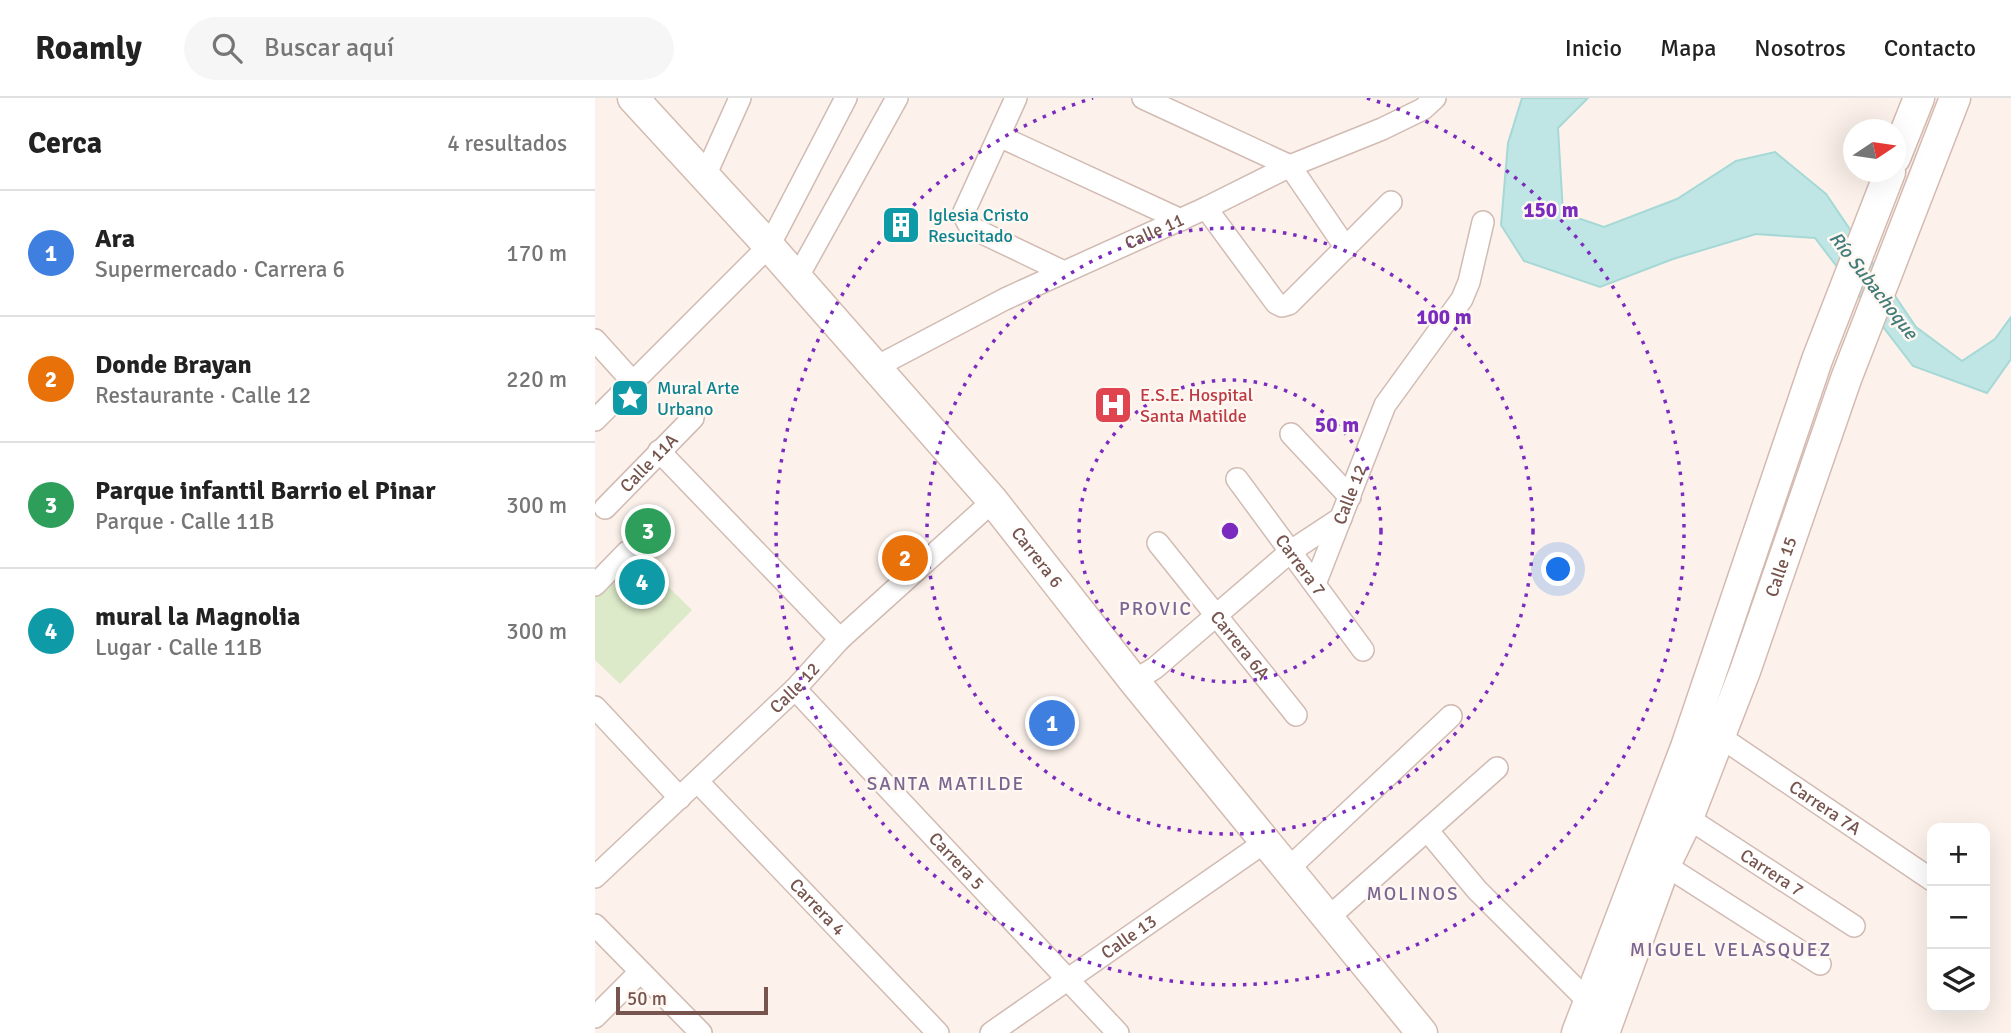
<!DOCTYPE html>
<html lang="es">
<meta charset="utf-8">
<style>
body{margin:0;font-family:Signika,sans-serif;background:#f6f6f6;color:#222}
.controls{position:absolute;right:21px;bottom:21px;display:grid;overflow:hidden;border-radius:14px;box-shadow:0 7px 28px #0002}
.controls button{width:63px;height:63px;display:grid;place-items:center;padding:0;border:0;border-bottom:2px solid #e0e0e0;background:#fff;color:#222;font:35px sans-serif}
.compass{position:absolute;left:1248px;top:21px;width:63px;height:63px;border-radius:50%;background:#fff;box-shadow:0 7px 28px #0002;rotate:77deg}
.scale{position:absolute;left:21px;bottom:18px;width:152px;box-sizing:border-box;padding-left:7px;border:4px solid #77554e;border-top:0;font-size:19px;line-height:24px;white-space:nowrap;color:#77554e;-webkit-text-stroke:5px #fef7f2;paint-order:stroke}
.you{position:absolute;left:964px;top:472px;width:24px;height:24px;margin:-18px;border:5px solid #fff;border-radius:50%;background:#1a73e8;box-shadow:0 0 0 10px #1a73e833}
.badge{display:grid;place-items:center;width:46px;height:46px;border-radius:50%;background:#111827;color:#fff;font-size:23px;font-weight:700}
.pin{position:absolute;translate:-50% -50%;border:4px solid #fff;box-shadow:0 2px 7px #0006}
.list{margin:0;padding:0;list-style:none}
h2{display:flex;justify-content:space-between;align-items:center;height:91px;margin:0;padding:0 28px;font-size:30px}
h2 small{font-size:23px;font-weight:400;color:#767676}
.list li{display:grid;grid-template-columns:46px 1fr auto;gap:21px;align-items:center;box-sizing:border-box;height:126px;padding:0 28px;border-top:2px solid #e0e0e0}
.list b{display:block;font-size:26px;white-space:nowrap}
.list p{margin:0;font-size:23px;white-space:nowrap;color:#767676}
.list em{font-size:23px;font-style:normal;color:#767676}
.icon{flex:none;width:38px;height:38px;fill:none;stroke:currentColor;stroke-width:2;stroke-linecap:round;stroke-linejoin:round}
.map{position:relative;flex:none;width:1416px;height:935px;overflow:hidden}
header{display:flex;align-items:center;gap:42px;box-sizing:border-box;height:98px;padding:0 35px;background:#fff;border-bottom:2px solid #e0e0e0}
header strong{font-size:33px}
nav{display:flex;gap:38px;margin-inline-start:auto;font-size:24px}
.search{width:490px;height:63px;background:#f6f6f6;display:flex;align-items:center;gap:18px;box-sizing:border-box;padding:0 24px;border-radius:38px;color:#767676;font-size:26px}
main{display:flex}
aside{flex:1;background:#fff}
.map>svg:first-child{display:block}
.green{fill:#ddeac9}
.water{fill:#bfe6e4;stroke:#a6d8d6;stroke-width:2}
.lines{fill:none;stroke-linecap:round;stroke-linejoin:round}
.street-casing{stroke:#d1bbb3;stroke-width:24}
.secondary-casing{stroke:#d4bab0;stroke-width:33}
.street{stroke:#fff;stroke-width:21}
.secondary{stroke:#fff;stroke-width:30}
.ring{fill:none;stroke:#7b2cbf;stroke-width:3.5;stroke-dasharray:3.5 7}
.labels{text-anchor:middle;stroke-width:5;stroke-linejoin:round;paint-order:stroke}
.culture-label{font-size:18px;fill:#0d838f;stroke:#fef7f2;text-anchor:start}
.street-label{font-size:18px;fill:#77554e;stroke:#fef7f2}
.health-label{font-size:18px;fill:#be3a42;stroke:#fef7f2;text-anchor:start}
.water-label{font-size:19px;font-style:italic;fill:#427c7a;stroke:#fef7f2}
.neighbourhood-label{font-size:19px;letter-spacing:2px;fill:#7b6692;stroke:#fef7f2}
.centre{fill:#7b2cbf;stroke:#fef7f2;stroke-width:3.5}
.ring-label{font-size:21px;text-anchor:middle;font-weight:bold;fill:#7b2cbf;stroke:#fef7f2;stroke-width:5;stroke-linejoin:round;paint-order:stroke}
</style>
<header>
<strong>Roamly</strong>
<div class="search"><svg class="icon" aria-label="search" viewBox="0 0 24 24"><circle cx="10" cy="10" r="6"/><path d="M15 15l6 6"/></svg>Buscar aquí</div>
<nav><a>Inicio</a><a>Mapa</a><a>Nosotros</a><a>Contacto</a></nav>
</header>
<main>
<aside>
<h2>Cerca<small>4 resultados</small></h2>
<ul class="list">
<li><span class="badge" style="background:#3f7fe0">1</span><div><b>Ara</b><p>Supermercado · Carrera 6</p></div><em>170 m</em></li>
<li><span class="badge" style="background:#e8710a">2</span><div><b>Donde Brayan</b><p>Restaurante · Calle 12</p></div><em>220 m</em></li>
<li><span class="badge" style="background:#2e9e5b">3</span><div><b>Parque infantil Barrio el Pinar</b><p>Parque · Calle 11B</p></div><em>300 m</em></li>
<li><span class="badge" style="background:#0f9aa8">4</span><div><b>mural la Magnolia</b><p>Lugar · Calle 11B</p></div><em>300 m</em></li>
</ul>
</aside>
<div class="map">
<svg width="1416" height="935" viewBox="0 0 1416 935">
<rect width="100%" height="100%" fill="#fcf2eb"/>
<path class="green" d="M56,412L73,431L50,453L33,435Z
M40,456L97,512L25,586L0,562V495Z"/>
<path class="water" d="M927,0H993L963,30L968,115L1009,129L1082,101L1141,63L1180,54L1231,96L1321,229L1367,263L1400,241L1416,219V261L1392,295L1318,268L1220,140L1161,136L1078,161L1005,189L929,163L906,127L913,45Z"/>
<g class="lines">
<defs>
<g id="street">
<path d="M421,0L368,116L375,129L469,174"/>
<path d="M548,0L695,68L751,150"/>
<path d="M404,38L586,122"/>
<path d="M110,78L145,0"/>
<path d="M611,110L681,205L687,208L694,206L796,104"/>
<path d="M202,180L302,0"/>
<path d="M0,242L37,283"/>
<path id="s1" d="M279,270L410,201L611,110L695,68L787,31L828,11L840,0"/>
<path d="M0,322L174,148L251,0"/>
<path d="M696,336L755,399"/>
<path d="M64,353L245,541"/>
<path id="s2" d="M642,381L768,552"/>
<path id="s3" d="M10,410L98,320"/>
<path id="s4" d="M563,445L701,617"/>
<path id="s5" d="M720,486L790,307L867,201L874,184L888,124"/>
<path d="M0,487L32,454"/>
<path d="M539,583L560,570L696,453L746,420"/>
<path id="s6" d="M200,591L523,935"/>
<path d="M0,609L85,700"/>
<path id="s7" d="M1124,638L1337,782"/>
<path id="s8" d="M103,684L343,935"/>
<path id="s9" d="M1093,720L1259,828"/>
<path d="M832,732L882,792L993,903"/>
<path d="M1070,767L1225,866"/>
<path d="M693,771L856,618"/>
<path id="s10" d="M0,779L200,591L245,541L398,403"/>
<path d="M733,820L902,670"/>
<path d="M0,827L106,935"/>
<path d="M0,919L45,874"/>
<path id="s11" d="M396,935L670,744"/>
</g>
<g id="secondary">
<path id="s12" d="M38,0L174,148L398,403L539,583L827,935"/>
<path d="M1300,60L1324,0"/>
<path d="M982,935L1091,649L1222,262L1295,74"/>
<path id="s13" d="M1009,935L1070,767L1093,720L1150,573L1251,281L1360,0"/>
</g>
</defs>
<use href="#street" class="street-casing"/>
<use href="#secondary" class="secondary-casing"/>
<use href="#street" class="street"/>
<use href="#secondary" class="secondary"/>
</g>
<g class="ring">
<circle cx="635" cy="433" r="151"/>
<circle cx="635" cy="433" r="303"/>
<path d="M772 0A454 454 0 1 1 498 0"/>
</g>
<defs>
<symbol id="building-square" viewBox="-11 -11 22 22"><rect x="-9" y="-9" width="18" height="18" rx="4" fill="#0f9aa8" stroke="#fef7f2"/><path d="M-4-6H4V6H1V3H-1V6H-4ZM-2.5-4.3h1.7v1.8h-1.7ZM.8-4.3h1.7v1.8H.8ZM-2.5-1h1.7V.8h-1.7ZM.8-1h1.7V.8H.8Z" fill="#fff"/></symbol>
<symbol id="sight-square" viewBox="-11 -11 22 22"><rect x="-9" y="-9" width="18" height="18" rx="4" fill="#0f9aa8" stroke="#fef7f2"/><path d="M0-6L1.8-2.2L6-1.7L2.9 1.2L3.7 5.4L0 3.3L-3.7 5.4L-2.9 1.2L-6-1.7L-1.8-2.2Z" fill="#fff"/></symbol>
<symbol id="hospital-square" viewBox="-11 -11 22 22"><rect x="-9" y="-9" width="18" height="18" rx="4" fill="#e0444e" stroke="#fef7f2"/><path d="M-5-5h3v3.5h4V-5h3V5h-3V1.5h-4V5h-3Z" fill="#fff"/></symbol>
</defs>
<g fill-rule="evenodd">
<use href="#building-square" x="284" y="105" width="44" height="44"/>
<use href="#sight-square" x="13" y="278" width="44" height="44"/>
<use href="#hospital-square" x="496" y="285" width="44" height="44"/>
</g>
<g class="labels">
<g class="culture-label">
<text x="333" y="123">Iglesia Cristo<tspan x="333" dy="21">Resucitado</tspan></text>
<text x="62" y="296">Mural Arte<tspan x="62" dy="21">Urbano</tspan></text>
</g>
<g class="street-label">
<text dy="6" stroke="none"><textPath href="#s1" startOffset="312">Calle 11</textPath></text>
<text dy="6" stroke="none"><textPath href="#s3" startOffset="63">Calle 11A</textPath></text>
<text dy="6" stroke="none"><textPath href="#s5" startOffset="96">Calle 12</textPath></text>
<text dy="6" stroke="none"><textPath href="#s12" startOffset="612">Carrera 6</textPath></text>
<text dy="6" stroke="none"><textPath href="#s2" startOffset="107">Carrera 7</textPath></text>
<text dy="6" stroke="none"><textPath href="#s13" startOffset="499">Calle 15</textPath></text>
<text dy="6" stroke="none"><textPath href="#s4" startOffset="131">Carrera 6A</textPath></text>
<text dy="6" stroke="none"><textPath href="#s10" startOffset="275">Calle 12</textPath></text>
<text dy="6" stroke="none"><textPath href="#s7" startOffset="128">Carrera 7A</textPath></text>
<text dy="6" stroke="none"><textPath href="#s6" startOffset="236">Carrera 5</textPath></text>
<text dy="6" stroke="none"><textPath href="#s9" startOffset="100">Carrera 7</textPath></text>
<text dy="6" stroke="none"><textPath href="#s8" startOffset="173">Carrera 4</textPath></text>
<text dy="6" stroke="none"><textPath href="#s11" startOffset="168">Calle 13</textPath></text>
</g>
<g class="health-label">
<text x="545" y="303">E.S.E. Hospital<tspan x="545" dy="21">Santa Matilde</tspan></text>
</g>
<g class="water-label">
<text transform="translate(1279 187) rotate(52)" y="7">Río Subachoque</text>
</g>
<g class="neighbourhood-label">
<text x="561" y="517">PROVIC</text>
<text x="351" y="692">SANTA MATILDE</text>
<text x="818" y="802">MOLINOS</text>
<text x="1136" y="858">MIGUEL VELASQUEZ</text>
</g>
</g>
<circle cx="635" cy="433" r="10" class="centre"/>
<g class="ring-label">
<text x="956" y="119">150 m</text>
<text x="849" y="226">100 m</text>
<text x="742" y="334">50 m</text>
</g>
</svg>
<div class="controls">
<button>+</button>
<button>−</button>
<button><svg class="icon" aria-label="layers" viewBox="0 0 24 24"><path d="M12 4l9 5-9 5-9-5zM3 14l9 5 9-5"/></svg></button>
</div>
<svg class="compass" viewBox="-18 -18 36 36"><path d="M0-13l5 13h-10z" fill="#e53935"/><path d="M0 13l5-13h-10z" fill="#767676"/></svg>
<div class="scale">50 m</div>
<div class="you"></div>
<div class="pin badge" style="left:457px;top:625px;background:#3f7fe0">1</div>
<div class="pin badge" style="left:310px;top:460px;background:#e8710a">2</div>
<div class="pin badge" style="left:53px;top:433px;background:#2e9e5b">3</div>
<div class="pin badge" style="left:47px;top:484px;background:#0f9aa8">4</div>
</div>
</main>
